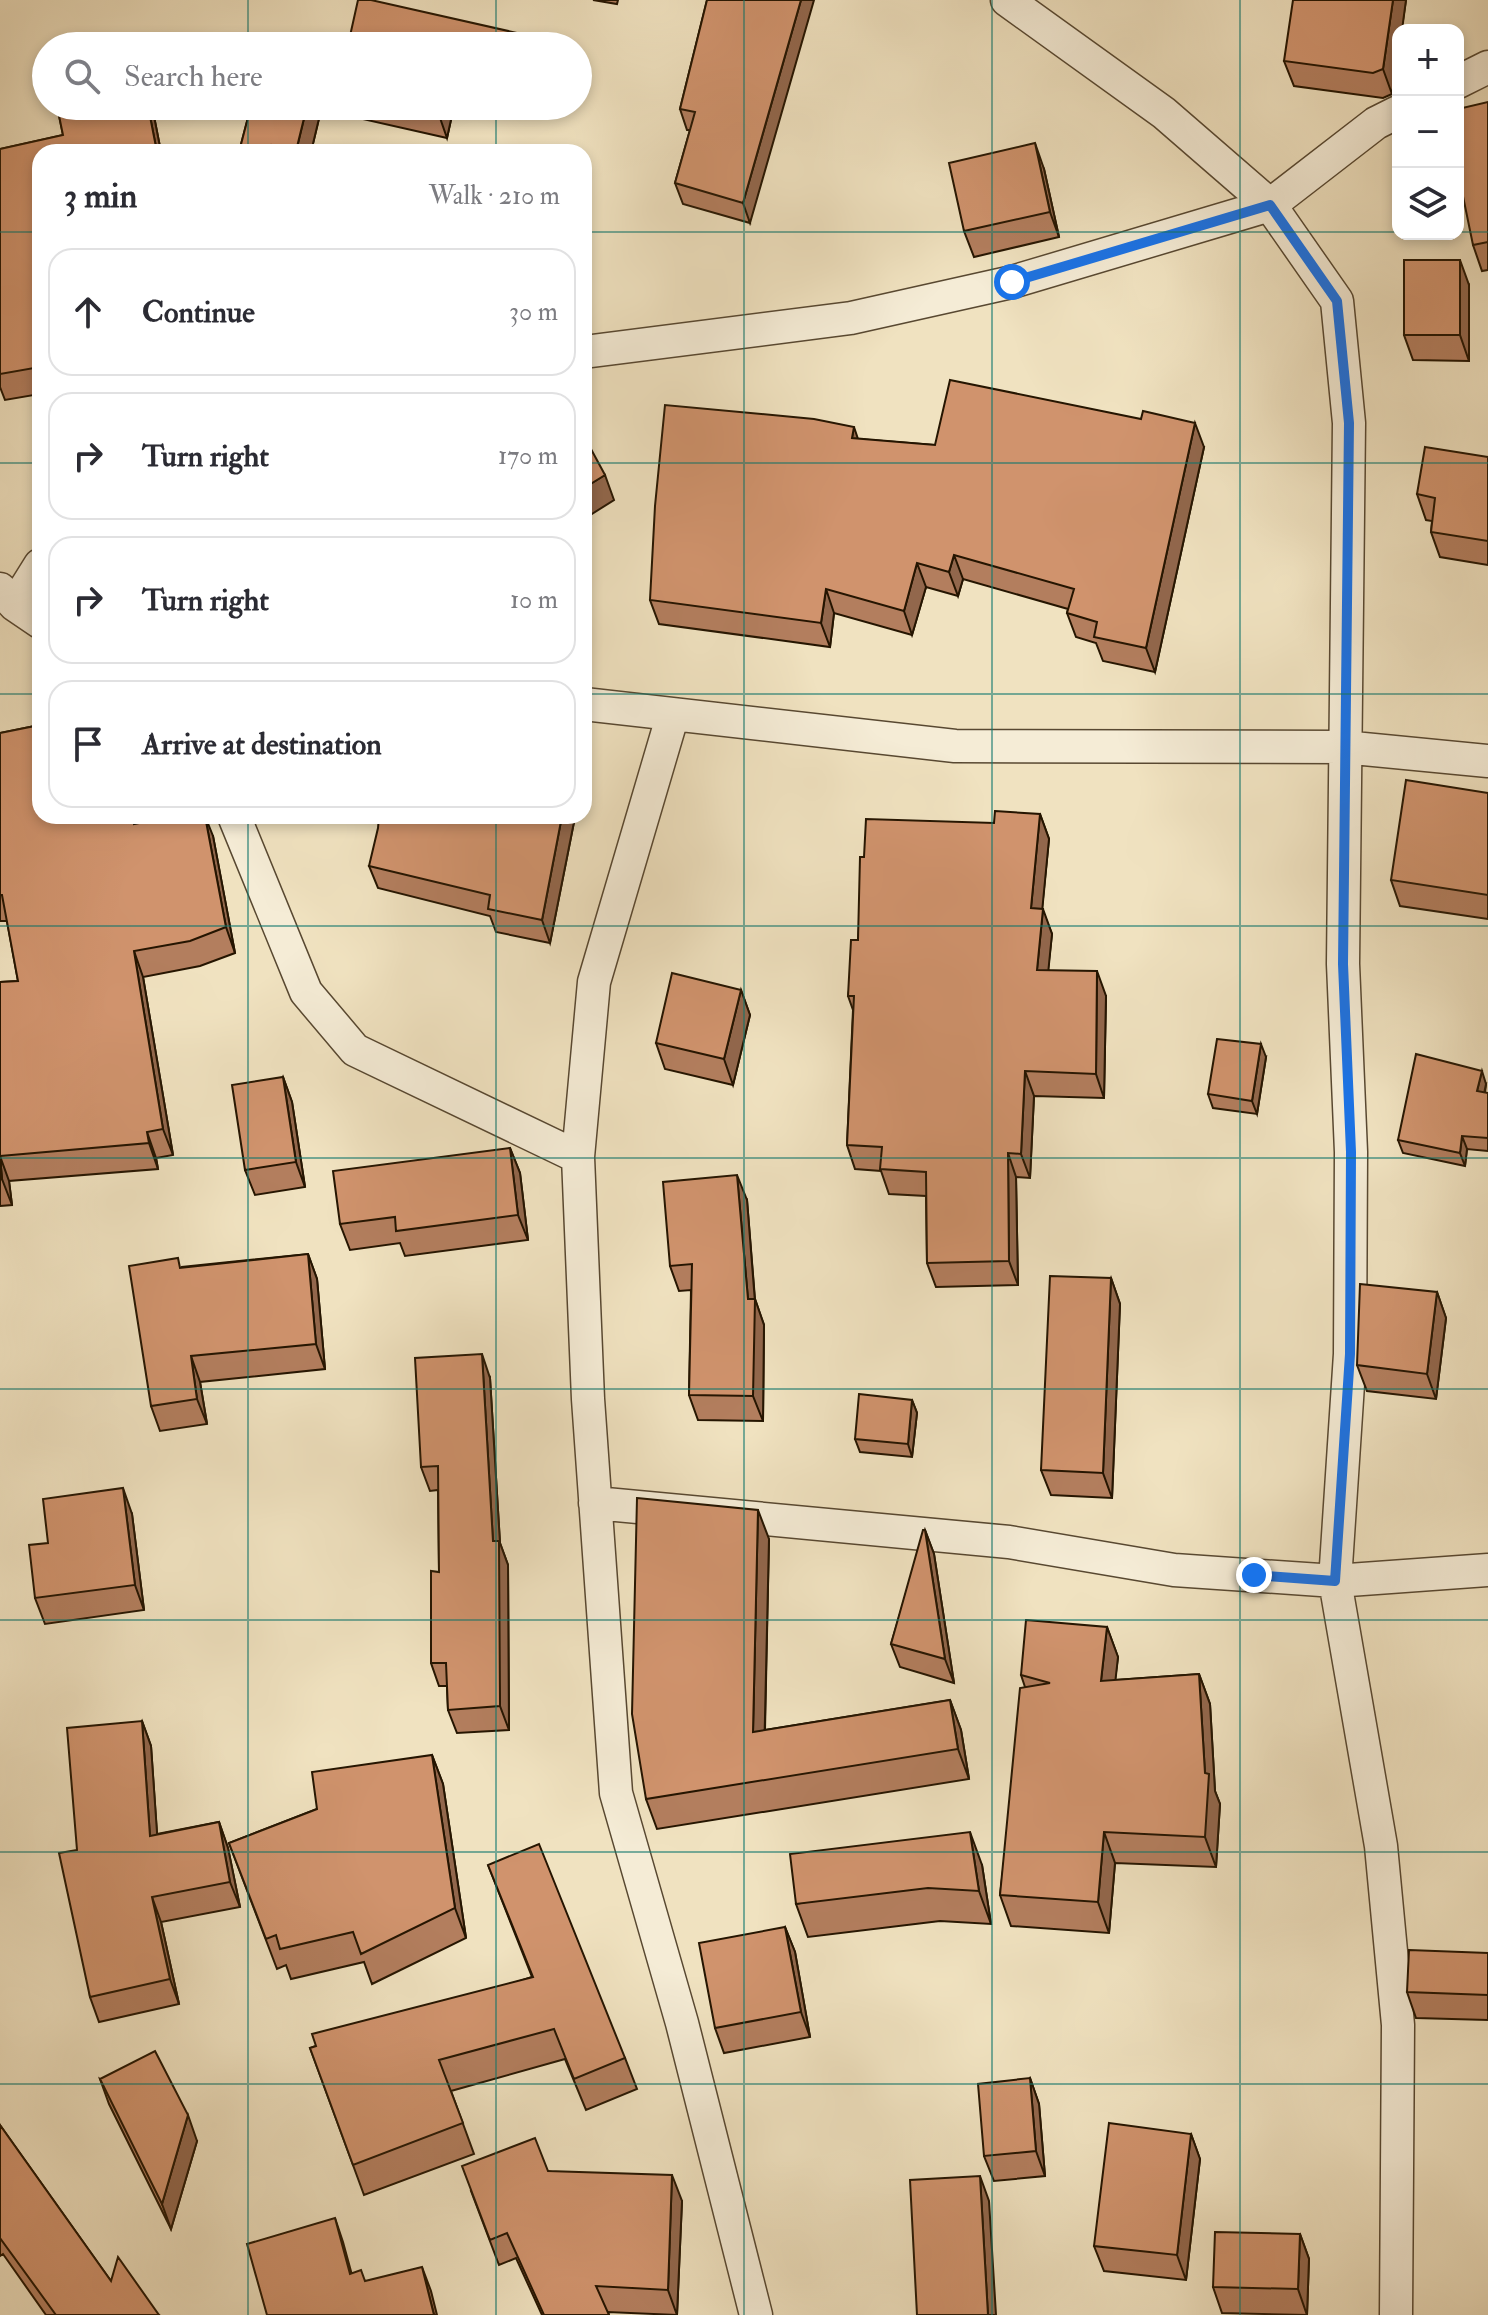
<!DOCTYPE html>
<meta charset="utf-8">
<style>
body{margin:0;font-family:"IM FELL Double Pica",serif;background:#f7f7f7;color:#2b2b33}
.controls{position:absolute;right:24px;top:24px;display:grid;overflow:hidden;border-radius:16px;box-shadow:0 4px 12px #0003}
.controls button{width:72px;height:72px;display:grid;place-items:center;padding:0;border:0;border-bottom:2px solid #e1e1e2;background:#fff;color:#2b2b33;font:40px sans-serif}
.stop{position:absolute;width:24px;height:24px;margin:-18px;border:6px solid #1a73e8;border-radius:50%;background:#fff}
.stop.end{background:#1a73e8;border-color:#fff;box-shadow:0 2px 8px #0008}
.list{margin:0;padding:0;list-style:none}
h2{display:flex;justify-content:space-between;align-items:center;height:104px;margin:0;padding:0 32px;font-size:34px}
h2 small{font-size:26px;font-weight:400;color:#7c7c81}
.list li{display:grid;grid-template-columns:52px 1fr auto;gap:24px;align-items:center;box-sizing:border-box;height:128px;margin:0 16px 16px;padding:0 16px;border:2px solid #e1e1e2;border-radius:24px}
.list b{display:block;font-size:30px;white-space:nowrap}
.list em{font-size:26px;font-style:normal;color:#7c7c81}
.icon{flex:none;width:44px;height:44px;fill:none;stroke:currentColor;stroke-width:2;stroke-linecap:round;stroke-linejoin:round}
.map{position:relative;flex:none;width:1488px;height:2315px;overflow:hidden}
.search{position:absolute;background:#fff;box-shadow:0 4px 12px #0003;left:32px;top:32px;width:560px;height:88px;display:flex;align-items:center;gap:20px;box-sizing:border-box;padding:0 28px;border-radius:44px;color:#7c7c81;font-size:30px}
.panel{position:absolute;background:#fff;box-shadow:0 4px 12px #0003;left:32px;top:144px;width:560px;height:680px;border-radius:24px}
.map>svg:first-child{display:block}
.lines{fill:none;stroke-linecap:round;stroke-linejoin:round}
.lane-casing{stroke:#584831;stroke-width:35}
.lane{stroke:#f5ecd6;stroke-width:32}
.wall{fill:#b37e5e;stroke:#251501;stroke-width:2}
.shaded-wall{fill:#92674c;stroke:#251501;stroke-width:2}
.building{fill:#d0936d;stroke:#251501;stroke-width:2}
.route{stroke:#1a73e8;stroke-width:10}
.grid{fill:none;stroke:#0f766e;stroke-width:2;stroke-opacity:0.55}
</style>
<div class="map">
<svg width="1488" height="2315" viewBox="0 0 1488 2315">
<rect width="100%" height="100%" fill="#f0e2c0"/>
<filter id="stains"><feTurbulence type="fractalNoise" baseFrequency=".0025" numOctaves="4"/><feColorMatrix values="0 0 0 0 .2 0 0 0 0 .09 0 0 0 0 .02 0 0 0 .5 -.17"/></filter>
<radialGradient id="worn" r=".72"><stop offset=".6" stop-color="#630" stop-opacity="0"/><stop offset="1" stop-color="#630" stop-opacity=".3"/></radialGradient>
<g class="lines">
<defs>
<path id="lane" d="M1007,0L1164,113L1270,205L1337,301L1349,423L1343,964L1351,1152L1350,1354L1335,1581L1381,1846L1398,2025L1396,2315
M1458,82L1488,67
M584,352L851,318L1012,282L1270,205L1376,123L1398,112
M0,589L15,605L40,622
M15,605L40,565
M584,704L955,746L1343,747L1488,761
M673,714L594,982L578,1157L588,1399L616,1793L682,2023L756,2315
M234,816L306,992L355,1050L578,1157
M595,1503L1009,1542L1174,1570L1335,1581L1488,1570"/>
</defs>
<use href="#lane" class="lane-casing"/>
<use href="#lane" class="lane"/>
</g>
<path class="wall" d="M593,0H618L617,4Z
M707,0L750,223L683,204L675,183L690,130H687L680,109Z
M1406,0L1392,94L1383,98L1294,86L1284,61Z
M350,36L535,37L538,46H354Z
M1488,102V270L1482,271L1473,245Z
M57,106H152L161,152H40V394L5,400L0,387V149L63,135Z
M251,106H322L311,152H239Z
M353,106H454L447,138L358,118Z
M1044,169L1059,237L974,257L964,231Z
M1469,285V361L1413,360L1404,335Z
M858,439L935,445L1204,447L1155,672L1103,661L1096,643L1076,637L1067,613L1068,609L963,579L958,596L926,587L912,635L834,613L830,647L659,624L650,600Z
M1488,457V565L1440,557L1431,532L1432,521L1426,520L1417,494Z
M35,726L40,738V816H137L138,823L213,836L235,953L200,966L143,977L173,1155L156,1158L158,1169L9,1181L12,1205L0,1206V982L18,981L7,921H0V733Z
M1488,793V919L1400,906L1391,880Z
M1040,814L1049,839L1042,909L1052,934L1048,970L1106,996L1104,1098L1034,1096L1030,1178L1016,1177L1018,1285L936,1287L927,1263L926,1196L889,1194L881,1171L855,1169L847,1145L853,1010L848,996L858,940L864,857L994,823Z
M574,822L550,943L496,932L490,916L378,888L369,866Z
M741,990L750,1015L733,1085L665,1069L656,1043Z
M1266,1057L1257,1114L1213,1108L1208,1094Z
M283,1077L292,1102L305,1187L255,1195L245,1170Z
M1486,1084L1485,1093H1488V1151L1467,1149L1465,1166L1403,1153L1398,1140Z
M510,1148L520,1173L528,1240L405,1256L400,1243L350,1250L340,1224Z
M747,1200L755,1299L764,1325L763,1421L698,1420L689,1395L691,1290L679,1291L670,1266Z
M308,1254L317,1279L325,1369L200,1382L207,1424L160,1431L151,1406L182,1267Z
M1111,1278L1120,1304L1112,1498L1051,1495L1041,1470Z
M1437,1292L1446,1318L1436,1399L1367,1391L1357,1365Z
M490,1378L500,1543L508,1565L509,1730L457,1733L448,1710L447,1686H439L431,1663L439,1572L438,1490L430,1491L421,1467Z
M912,1400L917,1413L912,1457L860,1452L855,1439Z
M132,1514L144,1610L45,1624L35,1598Z
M925,1530L934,1554L954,1683L900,1667L891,1644Z
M769,1539L765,1730L950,1700L961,1730L969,1779L657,1829L646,1799Z
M1107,1627L1118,1657L1115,1680L1199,1674L1210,1704L1215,1791L1220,1804L1216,1867L1115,1863L1109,1933L1011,1926L1000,1895L1025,1687L1021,1675Z
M142,1721L151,1746L157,1834L219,1822L228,1848L240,1907L161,1922L179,2004L99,2022L90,1997L77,1850Z
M432,1755L443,1784L466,1938L372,1984L364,1962L291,1979L286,1965L277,1969L229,1843L317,1809Z
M488,1865L625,2058L637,2089L586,2110L565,2059L451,2091L474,2154L364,2195L310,2048L532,1977Z
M982,1865L991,1924L940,1921L808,1937L796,1904Z
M785,1927L795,1952L810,2037L724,2053L715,2028Z
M1488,1953V2020L1416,2018L1407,1992Z
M1030,2078L1039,2104L1045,2176L994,2181L984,2156Z
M100,2079L197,2141L171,2229L109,2104Z
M0,2125L111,2281L159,2315H46L3,2254L0,2256Z
M1191,2134L1200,2159L1186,2280L1104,2271L1094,2246Z
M548,2171L682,2201L677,2315L608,2312L609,2315H542L516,2258L499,2265L471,2191Z
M1300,2234L1309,2259L1307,2315L1222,2313L1213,2287Z"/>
<path class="shaded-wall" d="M801,0H814L750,223L743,203Z
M1393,0H1406L1402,30H1398V55L1392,94L1383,69Z
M535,37L538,46H532Z
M148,106H152L161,152H157Z
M307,106H322L311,152H296Z
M441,106H454L447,138L439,115Z
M1035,143L1044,169L1059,237L1050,212Z
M1460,260L1469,285V361L1460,335Z
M1195,423L1204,447L1155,672L1146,648Z
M854,427L862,451L852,438Z
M605,475L614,500L584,519V488Z
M954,555L963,579L958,596L949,572Z
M917,563L926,587L912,635L904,611Z
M826,589L834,613L830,647L821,623Z
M1040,814L1049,839L1040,933L1031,908Z
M132,816H137L143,849L134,824Z
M205,816L213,836L235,953L226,927Z
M562,816H572L574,822L550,943L542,920Z
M1043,909L1052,934L1046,994L1037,970Z
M134,951L143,977L173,1155L163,1129Z
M1097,971L1106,996L1104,1098L1096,1074Z
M741,990L750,1015L733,1085L724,1059Z
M1261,1044L1266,1057L1257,1114L1252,1101Z
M1025,1071L1034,1096L1030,1178L1021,1154Z
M1482,1071L1486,1084L1482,1104L1477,1091Z
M283,1077L292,1102L305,1187L296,1162Z
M147,1132L156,1158L158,1169L149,1143Z
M1462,1136L1467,1149L1465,1166L1460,1153Z
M510,1148L520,1173L528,1240L518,1215Z
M1008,1153L1016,1177L1018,1285L1009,1261Z
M0,1156L9,1181L12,1205L2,1179Z
M737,1175L747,1200L755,1302V1299L764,1325L763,1421L753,1396L748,1299Z
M308,1254L317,1279L325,1369L316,1344Z
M1111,1278L1120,1304L1112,1498L1103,1473Z
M1437,1292L1446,1318L1436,1399L1427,1374Z
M482,1354L490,1378L500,1543L508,1565L509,1730L500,1706L493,1541Z
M191,1356L200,1382L207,1424L197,1399Z
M912,1400L917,1413L912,1457L908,1444Z
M123,1488L132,1514L144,1610L135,1585Z
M758,1510L769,1539L764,1761L753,1732Z
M925,1530L934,1554L954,1683L945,1659Z
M1107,1627L1118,1657L1112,1711L1101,1681Z
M1199,1674L1210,1704L1215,1791L1220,1804L1216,1867L1205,1837V1773Z
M950,1700L961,1730L969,1779L958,1749Z
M142,1721L151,1746L159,1861L150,1836Z
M432,1755L443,1784L466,1938L455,1908Z
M219,1822L228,1848L240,1907L230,1882Z
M970,1832L982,1865L991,1924L979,1891Z
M1104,1832L1115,1863L1109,1933L1098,1902Z
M152,1897L161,1922L179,2004L170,1979Z
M785,1927L795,1952L810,2037L801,2012Z
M1030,2078L1039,2104L1045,2176L1036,2151Z
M188,2115L197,2141L171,2229L162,2204Z
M1191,2134L1200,2159L1186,2280L1177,2255Z
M672,2175L682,2201L677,2315L668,2290Z
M980,2176L989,2201L996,2315H988Z
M335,2218L343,2242L358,2297L350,2274Z
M1300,2234L1309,2259L1307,2315L1298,2289Z
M422,2267L431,2291L437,2315H434Z"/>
<path class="building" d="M358,0H371L535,37L532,46H360L362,39L350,36Z
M707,0H801L743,203L675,183L695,112L680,109Z
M1293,0H1393L1383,69L1373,73L1284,61Z
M268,36L309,46H266Z
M1488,102V242L1473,245L1458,172V109Z
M57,106H148L157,152H40V367L0,374V149L63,135Z
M251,106H307L296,151L272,145L273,152H239Z
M397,106H441L439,115Z
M1035,143L1050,212L964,231L949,163Z
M1404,260H1460V335H1404Z
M950,380L1141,419L1143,411L1195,423L1146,648L1094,637L1097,622L1067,613L1074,589L954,555L949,572L917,563L904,611L826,589L821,623L650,600L655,506L665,405L814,419L854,427L852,438L935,445Z
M585,438L605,475L584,488V439Z
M1425,447L1488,457V541L1431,532L1435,498L1417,494Z
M35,726L40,750V816H132L134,824L174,816H205L226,927L190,941L134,951L163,1129L147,1132L149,1143L0,1156L2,1179L0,1180V982L18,981L2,895H0V733Z
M1406,780L1488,793V895L1391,880Z
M995,811L1040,814L1031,908L1043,909L1037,970L1097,971L1096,1074L1025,1071L1021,1154L1008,1153L1009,1261L927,1263L926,1172L880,1169L882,1147L847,1145L854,996H848L851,940H858L860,857H864L866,819L994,823Z
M379,816H562L542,920L488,909L490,895L369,866L378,828Z
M672,973L741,990L724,1059L656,1043Z
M1217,1039L1261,1044L1252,1101L1208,1094Z
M1416,1054L1482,1071L1477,1091L1488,1093V1138L1462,1136L1460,1153L1398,1140Z
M283,1077L296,1162L245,1170L232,1085Z
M510,1148L518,1215L396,1231L395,1217L340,1224L333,1171Z
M737,1175L748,1299H755L753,1396L689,1395L692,1264L670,1266L663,1182Z
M308,1254L316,1344L191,1356L197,1399L151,1406L129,1266L178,1258L180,1268Z
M1050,1276L1111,1278L1103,1473L1041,1470Z
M1360,1284L1437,1292L1427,1374L1357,1365Z
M482,1354L493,1541H499L500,1706L448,1710L446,1663H431V1571L439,1572L438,1466L421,1467L415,1358Z
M859,1394L912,1400L908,1444L855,1439Z
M123,1488L135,1585L35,1598L29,1545L48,1543L43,1499Z
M637,1498L758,1510L753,1732L950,1700L958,1749L646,1799L632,1714Z
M923,1530H925L945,1659L891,1644Z
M1026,1620L1107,1627L1101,1681L1199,1674L1205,1773L1209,1774L1205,1837L1104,1832L1098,1902L1000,1895L1020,1688L1050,1683L1021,1675Z
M142,1721L150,1836L219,1822L230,1882L152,1897L170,1979L90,1997L59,1853L77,1850L67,1728Z
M432,1755L455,1908L361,1954L353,1932L280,1949L276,1935L266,1939L229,1843L317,1809L312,1772Z
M970,1832L979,1891L928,1888L796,1904L790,1854Z
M539,1844L625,2058L574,2079L554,2029L439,2060L463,2123L353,2165L310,2048L316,2046L312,2034L533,1977L488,1865Z
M785,1927L801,2012L715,2028L699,1943Z
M1409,1950L1488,1953V1995L1407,1992Z
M155,2051L188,2115L162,2204L100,2079Z
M1030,2078L1036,2151L984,2156L978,2084Z
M1109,2123L1191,2134L1177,2255L1094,2246Z
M0,2125L111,2281L118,2257L159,2315H56L0,2238Z
M535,2138L548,2171L672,2175L668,2290L596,2286L609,2315H544L507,2233L490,2240L462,2166Z
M980,2176L988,2315H917L910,2180Z
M335,2218L350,2274L361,2270L365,2281L422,2267L434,2315H267L247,2244Z
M1215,2232L1300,2234L1298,2289L1213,2287Z"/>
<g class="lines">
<path class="route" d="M1012,282L1270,205L1337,301L1349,423L1343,964L1351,1152L1350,1354L1335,1581L1254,1575"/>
</g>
<path class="grid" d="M248,0V46M496,0V46M744,0V2315M992,0V2315M1240,0V2315M248,106V152M496,106V152M0,232H40M584,232H1398M1458,232H1488M0,463H40M584,463H1488M0,694H40M584,694H1488M248,816V2315M496,816V2315M0,926H1488M0,1158H1488M0,1389H1488M0,1620H1488M0,1852H1488M0,2084H1488"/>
<rect width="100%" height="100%" filter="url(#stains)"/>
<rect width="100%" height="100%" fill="url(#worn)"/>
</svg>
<div class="controls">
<button>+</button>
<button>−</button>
<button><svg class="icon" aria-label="layers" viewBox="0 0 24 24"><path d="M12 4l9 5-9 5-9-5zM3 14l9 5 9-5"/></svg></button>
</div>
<div class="stop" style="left:1012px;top:282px"></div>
<div class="stop end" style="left:1254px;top:1575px"></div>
<div class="search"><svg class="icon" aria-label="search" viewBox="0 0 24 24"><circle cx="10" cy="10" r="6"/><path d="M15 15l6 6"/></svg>Search here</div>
<section class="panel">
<h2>3 min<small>Walk · 210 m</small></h2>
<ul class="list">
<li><svg class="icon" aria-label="ahead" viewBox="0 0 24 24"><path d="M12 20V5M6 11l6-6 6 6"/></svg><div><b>Continue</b></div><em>30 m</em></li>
<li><svg class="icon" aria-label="right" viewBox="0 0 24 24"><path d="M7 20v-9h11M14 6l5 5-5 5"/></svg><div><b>Turn right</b></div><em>170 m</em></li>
<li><svg class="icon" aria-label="right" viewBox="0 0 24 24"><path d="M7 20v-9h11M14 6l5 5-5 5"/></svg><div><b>Turn right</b></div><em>10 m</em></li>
<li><svg class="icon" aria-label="arrive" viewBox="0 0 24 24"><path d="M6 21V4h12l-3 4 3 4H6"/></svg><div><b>Arrive at destination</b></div></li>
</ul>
</section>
</div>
